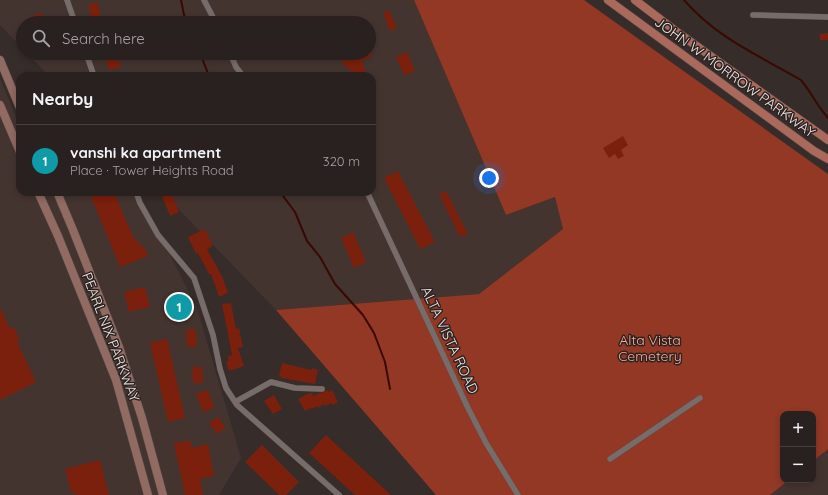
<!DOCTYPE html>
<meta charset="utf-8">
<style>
body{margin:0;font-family:Quicksand,sans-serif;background:#342e2d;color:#f1f3f6}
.controls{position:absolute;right:12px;bottom:12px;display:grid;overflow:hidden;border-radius:8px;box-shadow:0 2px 6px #0003}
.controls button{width:36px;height:36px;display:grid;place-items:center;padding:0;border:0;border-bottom:1px solid #443e3e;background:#282120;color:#f1f3f6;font:20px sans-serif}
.you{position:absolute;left:489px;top:178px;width:14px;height:14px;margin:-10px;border:3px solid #fff;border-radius:50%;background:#1a73e8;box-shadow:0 0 0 6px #1a73e833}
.badge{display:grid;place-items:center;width:26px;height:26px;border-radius:50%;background:#56c9e1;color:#fff;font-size:13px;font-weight:700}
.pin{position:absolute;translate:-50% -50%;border:2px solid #fff;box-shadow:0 1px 4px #0006}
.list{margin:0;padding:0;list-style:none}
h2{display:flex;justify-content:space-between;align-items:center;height:52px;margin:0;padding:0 16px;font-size:17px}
h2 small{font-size:13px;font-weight:400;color:#a5a3a5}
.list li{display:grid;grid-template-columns:26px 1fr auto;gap:12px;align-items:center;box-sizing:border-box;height:72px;padding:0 16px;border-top:1px solid #443e3e}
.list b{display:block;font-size:15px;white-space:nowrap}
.list p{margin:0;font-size:13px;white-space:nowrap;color:#a5a3a5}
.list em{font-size:13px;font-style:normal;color:#a5a3a5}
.icon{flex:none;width:22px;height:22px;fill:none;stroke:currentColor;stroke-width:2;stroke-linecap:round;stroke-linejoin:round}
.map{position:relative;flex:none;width:828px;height:495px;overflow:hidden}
.search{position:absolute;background:#282120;box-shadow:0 2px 6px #0003;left:16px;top:16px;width:360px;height:44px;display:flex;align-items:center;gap:10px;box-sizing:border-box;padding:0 14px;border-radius:22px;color:#a5a3a5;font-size:15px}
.panel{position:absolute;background:#282120;box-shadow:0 2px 6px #0003;left:16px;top:72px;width:360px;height:124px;border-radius:12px}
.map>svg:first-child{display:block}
.built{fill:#443430}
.green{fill:#923825}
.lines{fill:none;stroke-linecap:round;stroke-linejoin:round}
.stream{stroke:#390902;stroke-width:2}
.building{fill:#7b200c}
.minor-casing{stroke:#534b4a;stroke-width:6}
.secondary-casing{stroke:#534b4a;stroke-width:9}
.primary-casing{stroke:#534b4a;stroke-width:9}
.minor{stroke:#776c69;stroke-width:5.5}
.secondary{stroke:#916a62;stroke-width:8}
.primary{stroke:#ab695b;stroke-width:8}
.labels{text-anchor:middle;stroke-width:3;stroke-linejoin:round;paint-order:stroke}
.street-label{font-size:14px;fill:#ede6e5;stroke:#2c2321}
.park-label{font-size:14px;fill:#fbad9b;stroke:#2c2321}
</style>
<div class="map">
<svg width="828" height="495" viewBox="0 0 828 495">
<rect width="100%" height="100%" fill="#362c2a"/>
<path class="built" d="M0,0H414L506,215L555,197L563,229L479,294L276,310L162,192H372V76H49L27,53H369V23H23V49L0,25Z
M0,78L20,127V192H138L197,308L241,458L219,495H0Z
M828,449V495H770L789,480H813V461Z"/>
<path class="green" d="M414,0H584L828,174V449L813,461V414H783V480H789L770,495H436L276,310L479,294L563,229L555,197L506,215Z"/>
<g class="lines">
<path class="stream" d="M181,0L184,15L189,23
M684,0C717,38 758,55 801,80C811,92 817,106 828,118
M200,53L209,76
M280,192L295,212L307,241L320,257L335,284L363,315L374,333L385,362L390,389"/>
</g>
<path class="building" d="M97,2L101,16L92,19L88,5Z
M389,10L397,28L390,31L383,13Z
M42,13L44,23H33L31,16Z
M828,33V40H820V34Z
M407,52L415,71L404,75L396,57Z
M104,53H116L121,67L109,70Z
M339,53H370L371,57L362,61L367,76H352L348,66L345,68Z
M623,136L628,145L621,150L624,156L618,159L615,154L609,158L603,148Z
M398,171L435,242L420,249L384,178Z
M446,191L468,234L460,237L439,194Z
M95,192H114L133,237L145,249L148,256L120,267L90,194Z
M171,192L179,212L170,216L162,196Z
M205,229L213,246L207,249L222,276L228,293L219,297L211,274H209L198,253L196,254L188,237Z
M353,232L366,262L354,268L341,238Z
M145,287L150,307L129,312L124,292Z
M184,295L190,316L174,319L169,298Z
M231,303L236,329L239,328L243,347L238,348L244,366L229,371L226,362L229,361L228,356L232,355L222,304Z
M0,307L10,329L14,327L20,341L17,342L36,382L0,400Z
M196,329L197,347H187L186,330Z
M167,339L185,418L168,422L150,343Z
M282,363L311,370L312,368L318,370L315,384L281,378L282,377L279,376Z
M192,367H202L203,383H193Z
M208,390L214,408L203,412L196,394Z
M328,390L329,392L332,390L338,402L332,405L331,403L325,406L324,404L318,408L317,406L312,409L311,408L305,411L298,399L310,393H313L312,396Z
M274,395L282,409L273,414L264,401Z
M218,417L226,428L217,434L209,423Z
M326,435L391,495H355L309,453Z
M190,440L192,448L208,444L214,476L200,479L203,495H185L174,443Z
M262,445L299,482L286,495H279L245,462Z
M100,460L109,495H76L75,493L72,494L65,469Z"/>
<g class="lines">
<defs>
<path id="minor" d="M67,0L75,23
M204,0L216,23
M753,15L828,17
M86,53L94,76
M230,53L236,67L243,76
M136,192L140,203L158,235L194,278L213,335L220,369L226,388L237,405L339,495
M367,192L467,406L486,443L518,495
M235,402L271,382L295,388L322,389
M610,459L700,398"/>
<path id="secondary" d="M0,60L20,108
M0,105L20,152
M38,192L58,236L116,380L148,495
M57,192L73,230L119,347L142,418L163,495"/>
<path id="primary" d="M608,0L814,151L828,159
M635,0L677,32L828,140"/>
</defs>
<use href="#minor" class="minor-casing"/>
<use href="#secondary" class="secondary-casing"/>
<use href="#primary" class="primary-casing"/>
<use href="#minor" class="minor"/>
<use href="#secondary" class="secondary"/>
<use href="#primary" class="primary"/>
</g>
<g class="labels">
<g class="street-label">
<text transform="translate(735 77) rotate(36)" y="5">JOHN W MORROW PARKWAY</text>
<text transform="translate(111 337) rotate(69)" y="5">PEARL NIX PARKWAY</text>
<text transform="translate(450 340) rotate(65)" y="5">ALTA VISTA ROAD</text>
</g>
<g class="park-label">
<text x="650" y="345">Alta Vista<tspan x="650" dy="16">Cemetery</tspan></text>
</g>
</g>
</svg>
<div class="controls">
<button>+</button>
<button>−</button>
</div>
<div class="you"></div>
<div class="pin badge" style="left:179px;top:307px;background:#0f9aa8">1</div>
<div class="search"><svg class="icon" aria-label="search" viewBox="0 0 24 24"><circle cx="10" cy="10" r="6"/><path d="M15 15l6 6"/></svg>Search here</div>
<section class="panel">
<h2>Nearby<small></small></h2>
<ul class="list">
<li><span class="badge" style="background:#0f9aa8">1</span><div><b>vanshi ka apartment</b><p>Place · Tower Heights Road</p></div><em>320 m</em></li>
</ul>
</section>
</div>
